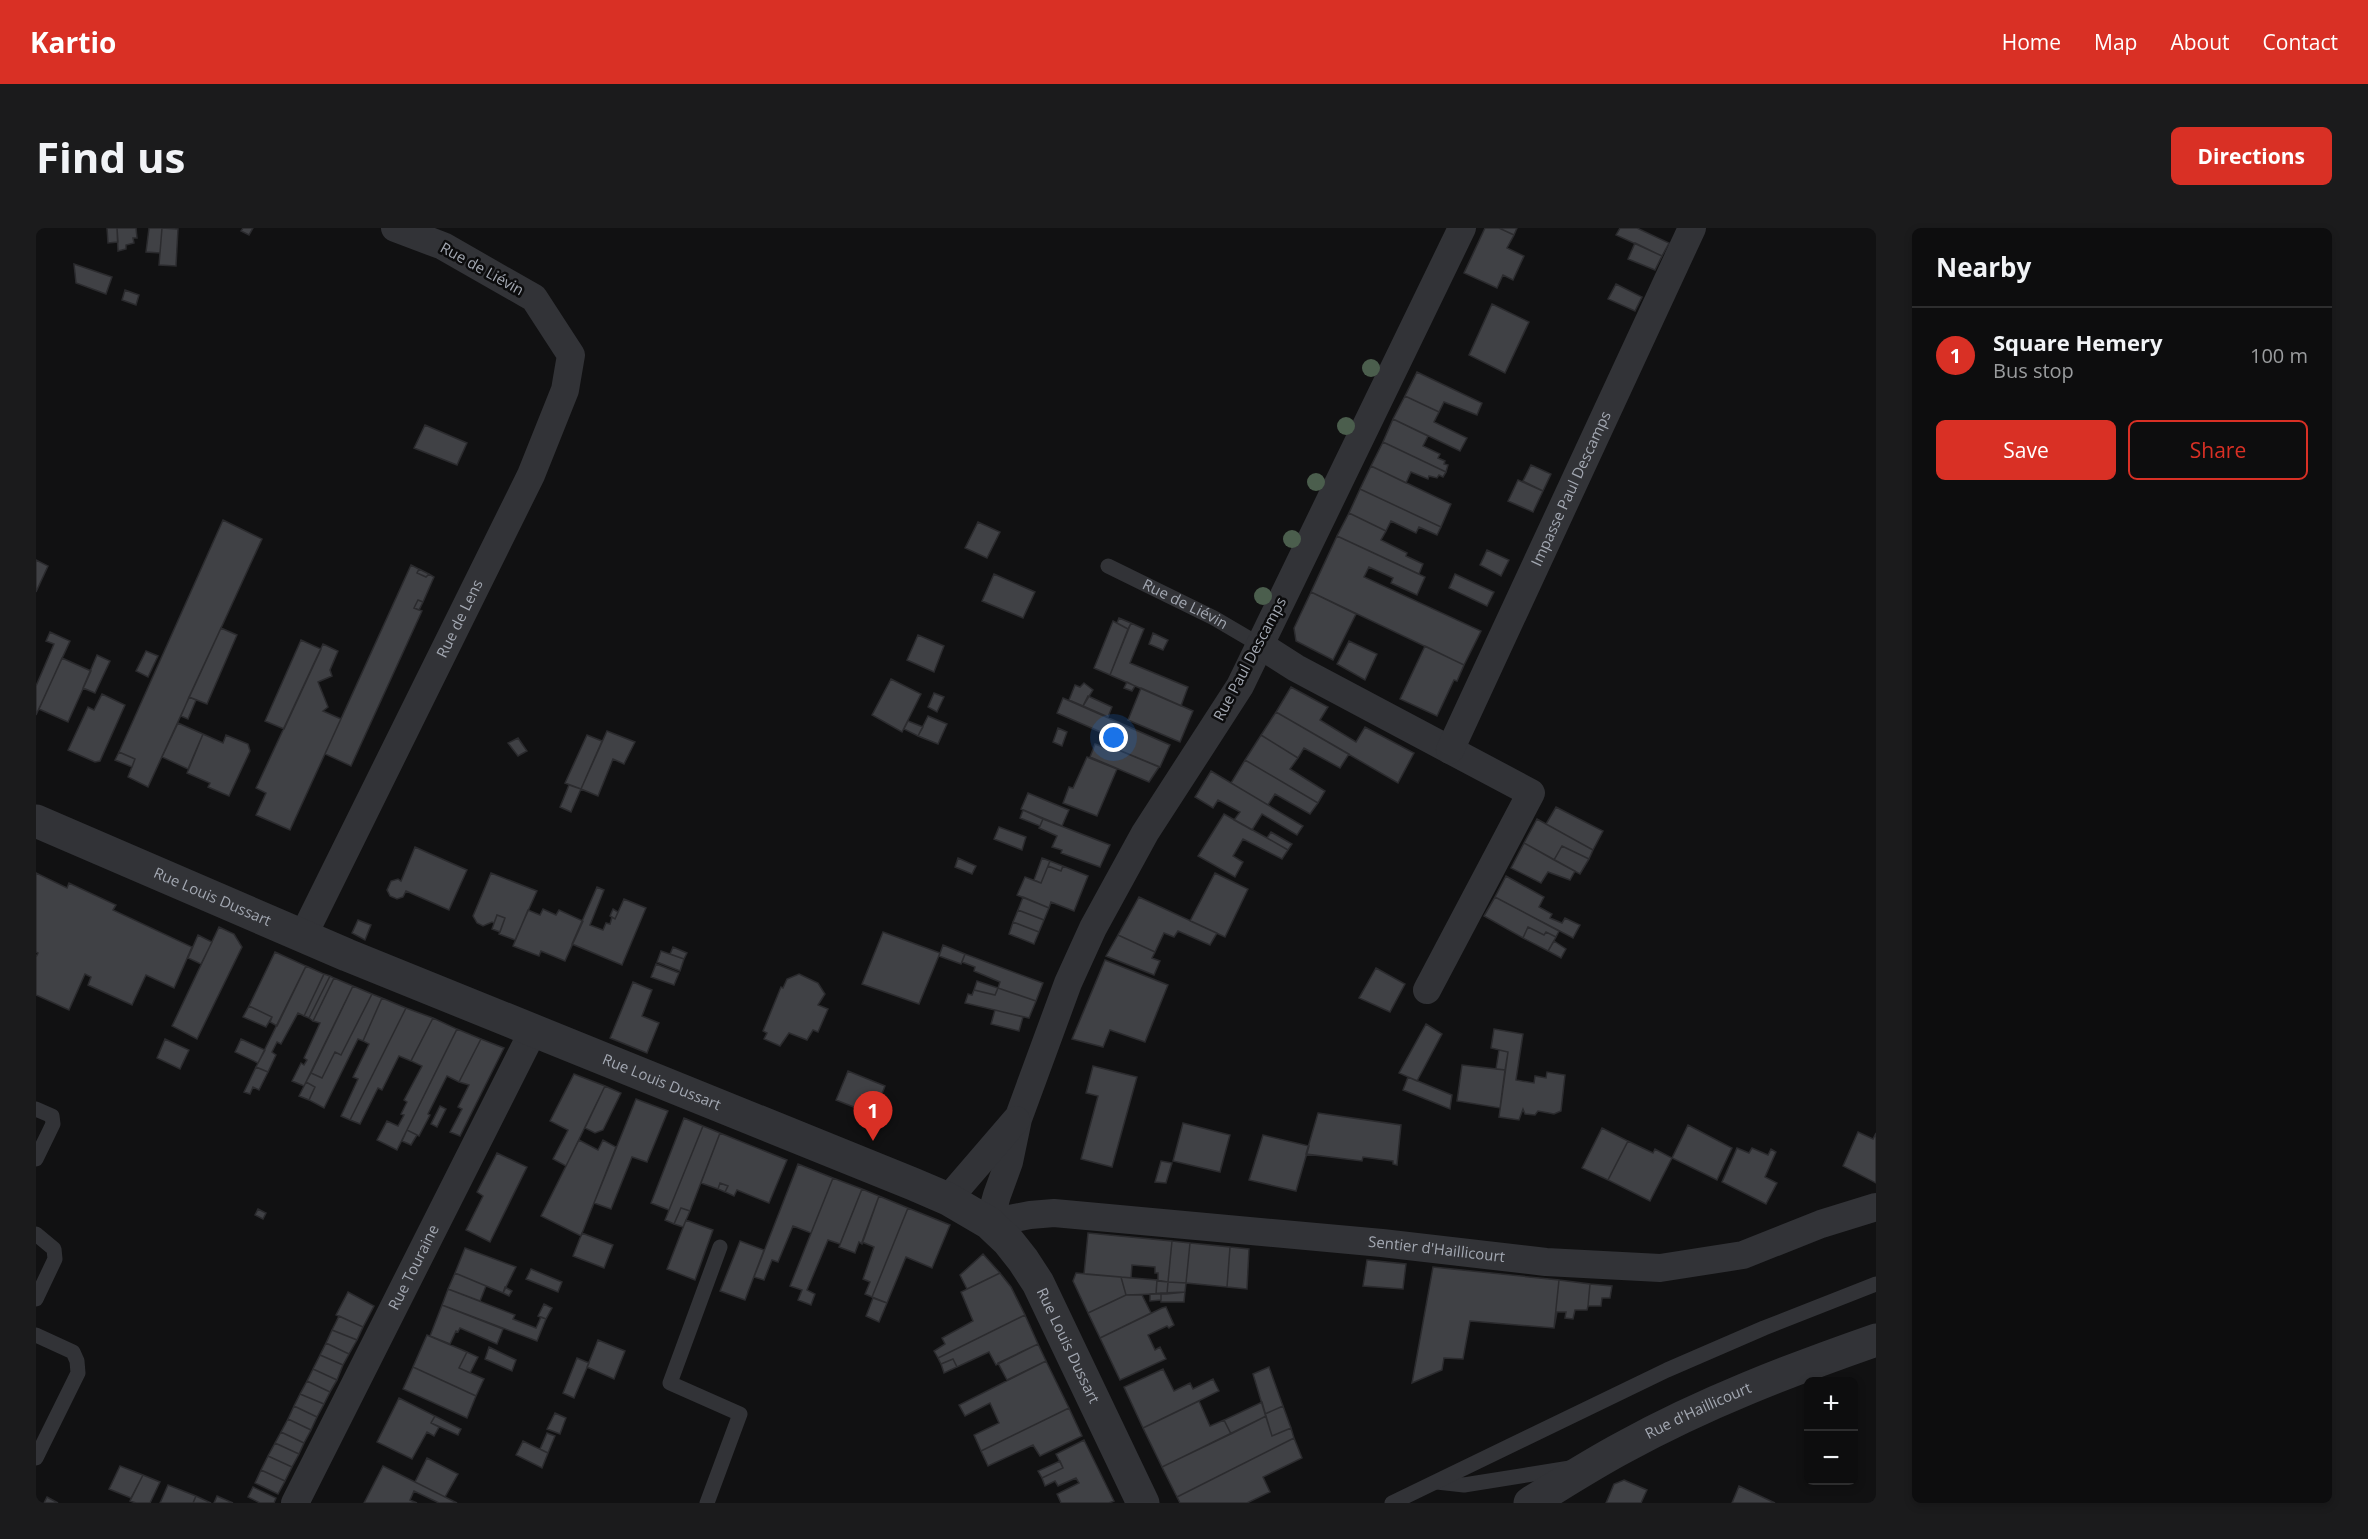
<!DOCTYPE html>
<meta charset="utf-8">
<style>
body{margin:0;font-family:"Open Sans",sans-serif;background:#1b1b1c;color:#f1f3f6}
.controls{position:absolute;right:18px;bottom:18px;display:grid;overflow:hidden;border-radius:9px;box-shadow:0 3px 9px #0003}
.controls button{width:54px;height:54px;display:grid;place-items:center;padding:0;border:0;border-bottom:2px solid #2d2d2e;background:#0d0d0e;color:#f1f3f6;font:30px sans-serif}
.you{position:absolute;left:1078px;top:510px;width:21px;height:21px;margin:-15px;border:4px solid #fff;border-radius:50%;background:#1a73e8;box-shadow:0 0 0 9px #1a73e833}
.badge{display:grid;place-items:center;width:39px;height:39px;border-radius:50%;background:#d93025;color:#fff;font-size:20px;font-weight:700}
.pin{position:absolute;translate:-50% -50px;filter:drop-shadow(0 2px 3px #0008)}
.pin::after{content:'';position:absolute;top:32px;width:21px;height:18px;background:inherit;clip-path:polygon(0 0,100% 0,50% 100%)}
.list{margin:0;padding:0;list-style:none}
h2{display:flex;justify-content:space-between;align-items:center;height:78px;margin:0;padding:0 24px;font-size:26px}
h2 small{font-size:20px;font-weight:400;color:#9a9c9e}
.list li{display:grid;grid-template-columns:39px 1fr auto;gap:18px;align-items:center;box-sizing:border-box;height:96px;padding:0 24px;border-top:2px solid #2d2d2e}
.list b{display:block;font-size:22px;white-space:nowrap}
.list p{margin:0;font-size:20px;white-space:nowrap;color:#9a9c9e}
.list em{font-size:20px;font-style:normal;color:#9a9c9e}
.actions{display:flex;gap:12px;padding:18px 24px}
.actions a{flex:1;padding:14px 0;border:2px solid #d93025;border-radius:9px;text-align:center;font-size:21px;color:#d93025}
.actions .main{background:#d93025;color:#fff}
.map{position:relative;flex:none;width:1840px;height:1275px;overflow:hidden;border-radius:9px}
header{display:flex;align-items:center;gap:36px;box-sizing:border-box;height:84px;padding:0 30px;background:#d93025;color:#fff}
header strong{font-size:28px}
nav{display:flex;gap:33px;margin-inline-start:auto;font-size:21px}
.intro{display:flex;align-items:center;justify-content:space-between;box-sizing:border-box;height:144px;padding:0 36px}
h1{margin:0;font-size:42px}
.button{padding:15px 27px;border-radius:9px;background:#d93025;color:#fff;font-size:21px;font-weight:700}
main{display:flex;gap:36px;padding:0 36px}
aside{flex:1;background:#0d0d0e;border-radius:9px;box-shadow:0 3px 9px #0003}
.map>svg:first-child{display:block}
.building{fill:#404145;stroke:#2b2b2e;stroke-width:1.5}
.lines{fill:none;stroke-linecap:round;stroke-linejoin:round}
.service{stroke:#323337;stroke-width:15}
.minor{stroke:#323337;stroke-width:28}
.tertiary{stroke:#323337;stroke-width:33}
.tree{fill:#4b5e4d}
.labels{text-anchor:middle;stroke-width:5;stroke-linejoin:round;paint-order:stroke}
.street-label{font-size:15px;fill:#a3a8b2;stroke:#0c0c0d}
</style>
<header>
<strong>Kartio</strong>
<nav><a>Home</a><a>Map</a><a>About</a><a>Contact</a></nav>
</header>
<div class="intro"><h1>Find us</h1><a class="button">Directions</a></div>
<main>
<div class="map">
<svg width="1840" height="1275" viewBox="0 0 1840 1275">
<rect width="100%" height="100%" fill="#111112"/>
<path class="building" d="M71,0H81L82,14L72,15Z
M81,0H100L101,10H97L98,15L90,17V21L82,23Z
M113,0H126L124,25L110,24Z
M126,0L142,1L140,38L123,37Z
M207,0H217L213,7L205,3Z
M1449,0H1463L1478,7L1471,20L1488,28L1477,52L1467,47L1461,60L1428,45Z
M1463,0H1481L1478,7Z
M1584,0H1601L1633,15L1626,28L1580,7Z
M1599,15L1626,28L1619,42L1592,31Z
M38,36L76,49L70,66L40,55Z
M1580,56L1606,69L1599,83L1572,71Z
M89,62L103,67L100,77L86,72Z
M1456,76L1493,94L1469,145L1433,127Z
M1381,144L1446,175L1441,187L1408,174L1403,184L1369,168Z
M1369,168L1403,184L1398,194L1431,210L1424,223L1357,191Z
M1357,191L1392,208L1387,218L1404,226L1402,230L1409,233L1408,236L1412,237L1410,244L1347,214Z
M389,197L431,215L421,237L378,220Z
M1347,214L1410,244L1407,249L1403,247L1401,250L1393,248L1392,251L1375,244L1370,255L1335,238Z
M1495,237L1515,246L1507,263L1487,253Z
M1335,238L1415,276L1405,299L1324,261Z
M1482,252L1507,263L1497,284L1472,273Z
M1324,261L1405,299L1401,307L1383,299L1380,305L1355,293L1350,303L1313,285Z
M1313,285L1350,303L1345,312L1371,325L1370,328L1387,336L1383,346L1301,308Z
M187,292L226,311L112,559L92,549L99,531L83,524Z
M942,294L964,304L951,330L929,320Z
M1301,308L1389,349L1381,367L1355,355L1357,350L1333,339L1328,349L1445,403L1428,437L1275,364Z
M1451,322L1473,332L1465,348L1444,337Z
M0,332L12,338L0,364Z
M375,337L383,341L381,345L390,349L393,346L398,349L387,374L382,372L378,380L386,383L315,538L289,526Z
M383,341L393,346L390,349L381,345Z
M958,346L999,364L987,390L946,373Z
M1419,346L1458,364L1451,378L1413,360Z
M1275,364L1320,386L1297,432L1260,413L1258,400Z
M382,372L387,374L383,382L378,380Z
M1083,390L1095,395L1092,401L1081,395Z
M1077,393L1092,401L1074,447L1058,440Z
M1095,395L1108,401L1094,435L1152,459L1145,478L1074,447Z
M185,400L201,407L171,476L153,469Z
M14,404L34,413L0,487V458L18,416L10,413Z
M1117,405L1132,412L1127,422L1113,416Z
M882,407L908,418L898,444L871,432Z
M265,412L285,421L248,501L229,493Z
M1313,413L1341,426L1329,452L1301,436Z
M287,416L302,423L294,442L296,448L282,454L292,479L287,483L305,491L254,602L220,587L230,565L220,560Z
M1389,418L1428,437L1421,453L1418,452L1401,488L1364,471Z
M110,423L122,428L112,449L100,443Z
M61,427L74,433L59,465L47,460Z
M26,430L55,443L32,494L3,481Z
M855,451L885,466L866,504L836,487Z
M1091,454L1099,458L1096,463L1088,460Z
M1048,455L1057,462L1047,478L1033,472L1039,457L1044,459Z
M1255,459L1292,479L1284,492L1320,514L1329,499L1378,525L1362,555L1240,484Z
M1105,460L1157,483L1144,514L1092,492Z
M898,465L908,469L901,484L892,479Z
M66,466L89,477L64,533L59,534L32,522L52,479L58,482Z
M1052,468L1076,479L1072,489L1047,478Z
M153,469L160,472L152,491L145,488Z
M1027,470L1134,517L1124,539L1073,518L1076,509L1021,485Z
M1240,484L1313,526L1304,540L1268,520L1262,530L1225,507Z
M892,488L911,496L902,516L882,508Z
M872,493L887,499L882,508L868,501Z
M142,495L167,506L152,541L126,529Z
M1022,500L1031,504L1026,518L1017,514Z
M571,503L599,514L588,536L577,531L562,568L545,561Z
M167,506L187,515L190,507L212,516L214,523L193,568L172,559L174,555L151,545Z
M551,507L566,513L545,561L529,555Z
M1225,507L1262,530L1254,541L1289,563L1282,575L1209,532Z
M482,510L491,523L482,528L472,515Z
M1059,516L1072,521L1073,518L1123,539L1113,554L1054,529Z
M83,524L99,531L96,539L79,532Z
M1051,529L1081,541L1061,588L1027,575L1033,559L1037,560Z
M1209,532L1282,575L1274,586L1239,566L1232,577L1195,555Z
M1175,543L1267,598L1261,607L1226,586L1216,602L1198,592L1204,584L1182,572L1177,580L1159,569Z
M533,557L545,561L535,584L524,579Z
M992,565L1033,582L1026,598L985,581Z
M1520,579L1567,603L1557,622L1510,596Z
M987,582L1007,591L1004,598L984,590Z
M1188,586L1231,610L1252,622L1246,631L1207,611L1197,628L1207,634L1199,649L1162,628Z
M1007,591L1074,617L1064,639L1025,625L1026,622L1016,619L1021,608L1003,600Z
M1501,591L1557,622L1553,631L1526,618L1518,632L1488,615Z
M963,599L990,609L986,622L958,611Z
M1235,604L1256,616L1252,622L1231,610Z
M1488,615L1539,643L1534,652L1512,644L1505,655L1475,640Z
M1526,618L1553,631L1544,646L1518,632Z
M379,619L431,642L413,682L370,663L367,669L361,671L354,668L351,662L355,653L362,651L365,653Z
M922,630L940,638L936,646L919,639Z
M1006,630L1014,633L1005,655L998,652Z
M1014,633L1027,638L1025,643L1012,638Z
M1012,638L1025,643L1027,638L1052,648L1038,683L1015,674L1013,680L981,667L989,649L1005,655Z
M0,645L31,660L33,655L80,677L77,682L156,719L138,760L110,747L96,777L52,757L55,749L49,746L33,782L0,767V729L2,725L0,724Z
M455,645L501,663L479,712L463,706L469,690L461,687L458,695L456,694L447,698L441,695L437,688Z
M1179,645L1212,661L1189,709L1154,693Z
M1470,648L1508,669L1503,679L1516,686L1514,690L1526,695L1529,690L1544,697L1537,710L1459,669Z
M561,659L568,662L554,697L567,702L570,695L574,696L576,689L579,691L588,671L610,680L586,737L536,716Z
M987,669L1013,680L1008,692L982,682Z
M1103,669L1181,705L1174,717L1142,703L1138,709L1128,705L1119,724L1082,707Z
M1459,669L1523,703L1520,709L1510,704L1508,707L1492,699L1487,710L1448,688Z
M507,681L520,687L523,682L547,693L529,733L505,723L503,728L477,718L492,682L504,687Z
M577,681L582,684L579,691L574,688Z
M982,682L1008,692L1003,704L977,694Z
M461,687L469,690L464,704L456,701Z
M322,692L335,697L329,712L316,705Z
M977,694L1003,704L998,716L973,706Z
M183,699L198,706L206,719L161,811L136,798Z
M1492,699L1508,707L1510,704L1520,709L1512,723L1487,710Z
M847,704L904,725L883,776L826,756Z
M162,707L176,714L165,736L152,730Z
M1082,707L1119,724L1116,730L1124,733L1118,747L1070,728Z
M1518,713L1530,721L1525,730L1512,723Z
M907,717L929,726L925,736L903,728Z
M637,719L651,725L648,731L634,726Z
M625,723L648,731L644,743L621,734Z
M239,724L270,738L241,798L234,794L236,789L213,778Z
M929,726L1007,755L1000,773L962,760L964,754L938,743L939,739L926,734Z
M1069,732L1132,757L1109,814L1074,802L1067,819L1036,811Z
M620,736L643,745L638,757L615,749Z
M270,738L288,746L268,788L262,785L245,816L241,814L236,824L240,827L232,844L220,839Z
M1340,740L1369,756L1354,784L1323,770Z
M288,746L294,748L273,790L268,788Z
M763,746L782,755L789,766L782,777L792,781L782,804L777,802L771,812L753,805L744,818L728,811L731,805L727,803L745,759L747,760L751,751Z
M294,748L298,750L277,793L273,790Z
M298,750L317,758L268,858L256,853L265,835L268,837L271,832L268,830L284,795L277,793Z
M941,753L962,760L959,767L938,762Z
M597,754L616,762L606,788L623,795L611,825L574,810Z
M317,758L336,766L305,827L299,824L286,850L275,845Z
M962,760L1000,773L993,790L929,775L932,766L936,767L938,762L959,767Z
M336,766L346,770L327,813L322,811L288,880L273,872L279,859L270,854L275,845L286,850L299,824L305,827Z
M346,770L370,780L314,892L305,888L322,851L317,849L333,816L327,813Z
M213,778L236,789L230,799L207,789Z
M370,780L397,790L375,833L363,828L346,862L342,860L324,896L314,892Z
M959,782L987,789L983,803L955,796Z
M397,790L421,801L361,922L341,912L351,893L362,898L368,887L365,886L371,874L368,872L386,838L375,833Z
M1390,796L1406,806L1381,853L1363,845Z
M421,801L445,811L423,854L411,848L392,886L394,887L383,908L371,902Z
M1458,801L1487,806L1480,852L1498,855L1499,848L1510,850L1511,844L1529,847L1525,883L1518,886L1502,883L1499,887L1489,886L1487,881L1483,892L1463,889L1472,824L1455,820Z
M129,811L153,822L144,841L121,830Z
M205,811L229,822L222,835L199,824Z
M445,811L468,820L424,908L414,904L426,881L422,879L433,857L423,854Z
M1463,822L1472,824L1469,842L1460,841Z
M1426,837L1469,842L1464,880L1421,873Z
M1057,838L1101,849L1076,939L1045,931L1062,868L1050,865Z
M220,839L232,844L223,862L217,859L214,866L208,864Z
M812,843L849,858L838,887L800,872Z
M538,846L569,858L530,938L517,931L532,902L514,893Z
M1372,849L1416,867L1414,881L1367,862Z
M270,854L279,859L273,872L263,868Z
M569,858L585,865L567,902L559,905L549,900Z
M600,871L632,883L611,934L596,929L575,981L558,975Z
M404,878L410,881L401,899L395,896Z
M1282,885L1365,897L1361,937L1357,936V933L1327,929L1326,933L1270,926Z
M648,890L667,898L633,982L615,975Z
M1147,895L1194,907L1184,944L1137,933Z
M1652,897L1696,920L1681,952L1636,930Z
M667,898L684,905L654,983L645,980L638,996L629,992Z
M1566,900L1592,913L1572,952L1546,940Z
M371,902L381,907L375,917L366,913Z
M1822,904L1837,911L1840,905V955L1807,938Z
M684,905L751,932L733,975L701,962L698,968L689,964L692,958L684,955L682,961L665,955Z
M1227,907L1273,918L1260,963L1213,952Z
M543,912L562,922L567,912L580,919L545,1008L505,988Z
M1592,913L1617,925L1619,921L1636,930L1614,973L1572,952Z
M1701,920L1713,925L1716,920L1732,927L1735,921L1740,924L1729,949L1741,955L1730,976L1686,954Z
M461,925L491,939L454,1014L430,1002L447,968L441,964Z
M1125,933L1136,935L1130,955L1119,954Z
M762,936L797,950L775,1005L757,998L742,1034L736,1032L728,1052L718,1049Z
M797,950L826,961L804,1016L792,1012L771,1062L779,1066L775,1077L762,1072L766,1062L754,1058Z
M684,955L692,958L689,964L682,961Z
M826,961L843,968L826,1016L823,1014L819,1025L803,1019Z
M843,968L872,980L836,1069L829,1066L834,1054L827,1051L838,1019L826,1014Z
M645,980L654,983L647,999L638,996Z
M872,980L914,997L896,1040L870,1029L851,1075L836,1069Z
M222,981L230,985L227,991L219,987Z
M650,992L677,1002L659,1052L631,1041Z
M546,1005L577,1017L568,1040L537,1028Z
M1052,1005L1136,1013L1132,1054L1122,1053V1045H1119V1039L1096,1037L1095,1050L1048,1046Z
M704,1013L728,1022L709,1072L684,1063Z
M1136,1013L1154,1015L1150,1055L1132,1054Z
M1154,1015L1194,1019L1191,1059L1150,1055Z
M1194,1019L1213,1021L1211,1061L1191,1059Z
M429,1020L480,1039L467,1065L419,1045Z
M947,1026L964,1045L931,1061L924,1047Z
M1331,1032L1370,1036L1367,1061L1327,1058Z
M1397,1039L1523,1052L1518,1100L1434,1093L1427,1131L1408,1130L1406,1142L1376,1155Z
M495,1041L526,1054L522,1064L490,1051Z
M419,1045L450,1058L444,1073L412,1061Z
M964,1045L975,1059L989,1087L902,1130L898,1123L909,1116L906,1110L937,1093L925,1064Z
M1040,1045L1085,1049L1090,1067L1052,1085L1037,1053Z
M1085,1049L1121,1052L1120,1066L1090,1067Z
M1121,1052L1132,1054L1131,1066H1120Z
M1523,1052L1554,1056L1552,1078L1551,1082H1539L1537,1091L1529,1090L1530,1084H1521L1518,1100Z
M1132,1054L1150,1055L1149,1064L1131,1066Z
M1554,1056L1576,1058L1574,1070H1566L1565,1078H1552Z
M469,1059L476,1063L473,1068L467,1065Z
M412,1061L479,1087L477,1091L500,1100L505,1089L510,1091L501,1113L406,1077Z
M312,1064L338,1078L327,1099L300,1087Z
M1149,1064L1148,1074H1125V1065Z
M1125,1065V1072L1114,1073V1066Z
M1090,1067H1106L1115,1085L1064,1110L1052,1085Z
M837,1070L851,1075L843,1094L830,1088Z
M508,1076L516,1080L510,1091L502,1088Z
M406,1077L467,1101L461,1116L424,1100L422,1104L420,1103L414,1116L394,1108Z
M1130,1079L1138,1097L1133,1100L1131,1098L1112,1107L1119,1122L1124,1119L1130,1131L1084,1152L1064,1110L1126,1080Z
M989,1087L1002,1116L960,1137L953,1124L921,1139L917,1131L905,1136L902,1130Z
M303,1088L327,1099L321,1112L296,1102Z
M296,1102L321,1112L313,1126L290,1115Z
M391,1107L431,1124L423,1140L448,1151L440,1168L377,1139Z
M562,1112L589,1123L578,1151L551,1139Z
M290,1115L313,1126L307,1137L284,1127Z
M1002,1116L1010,1133L971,1152L962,1135Z
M453,1119L480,1132L476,1143L449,1131Z
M431,1124L442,1129L434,1145L423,1140Z
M284,1127L307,1137L301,1152L277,1141Z
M541,1130L553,1135L538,1170L527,1165Z
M917,1131L921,1139L908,1145L905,1136Z
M1010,1133L1033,1180L945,1223L938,1207L963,1195L954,1175L929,1188L923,1177Z
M377,1139L440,1168L431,1190L367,1161Z
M1233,1139L1247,1178L1229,1186L1217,1146Z
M277,1141L301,1152L294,1164L271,1153Z
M1127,1141L1138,1163L1154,1155L1157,1161L1177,1151L1183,1163L1107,1200L1088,1159Z
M271,1153L294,1164L288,1176L264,1166Z
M264,1166L288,1176L281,1189L258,1178Z
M363,1170L399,1188L395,1195L403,1199L398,1208L391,1204L376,1231L341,1214Z
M1163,1173L1174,1198L1188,1192L1195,1206L1126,1239L1107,1200Z
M1226,1174L1230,1188L1195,1206L1188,1192Z
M258,1178L281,1189L275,1202L252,1191Z
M1247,1178L1255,1200L1236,1208L1229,1186Z
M1033,1180L1046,1208L1004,1228L997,1217L952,1238L945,1223Z
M519,1185L530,1190L524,1206L511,1201Z
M399,1188L425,1201L422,1207L395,1195Z
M1230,1188L1236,1208L1255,1200L1258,1210L1141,1269L1126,1239Z
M252,1191L275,1202L268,1215L245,1204Z
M245,1204L268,1215L263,1226L239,1215Z
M511,1205L519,1208L512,1225L504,1221Z
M1258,1210L1266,1230L1227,1249L1234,1264L1211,1275H1144L1141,1269Z
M1048,1212L1078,1273L1073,1275H1025L1021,1266L1043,1255L1040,1250L1022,1258L1019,1253L1009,1258L1006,1250L1027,1240L1020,1226Z
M487,1213L512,1225L506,1240L480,1227Z
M239,1215L263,1226L256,1239L232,1228Z
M232,1228L256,1239L249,1253L225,1242Z
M391,1230L422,1246L409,1269L379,1254Z
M1024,1233L1027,1240L1006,1250L1002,1243Z
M84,1238L107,1247L95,1270L73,1261Z
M347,1238L421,1275H403L378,1263L374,1272L381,1275H328Z
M225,1242L249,1253L242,1266L219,1255Z
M107,1247L124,1254L114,1275H100L94,1273Z
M1588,1252L1611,1262L1605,1275H1570L1578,1256Z
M132,1257L160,1268L157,1275H124Z
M1703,1258L1739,1275H1696Z
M217,1259L240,1270L238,1275H224L212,1269Z
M160,1268L175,1275H157Z
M181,1268L197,1275H178Z
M11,1269L22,1275H8Z"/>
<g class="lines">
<g class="service">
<path id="s1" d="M1072,338L1178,390L1224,417"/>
<path d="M0,881L16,888L17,896L0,931"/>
<path d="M0,1006L18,1021L19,1031L0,1071"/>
<path d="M0,1107L37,1124L41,1133L42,1145L0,1230"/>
<path d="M1401,1254L1428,1257L1534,1240"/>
<path d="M671,1275L704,1186L634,1155L684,1019"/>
<path d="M1356,1275L1631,1142L1728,1100L1840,1056"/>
</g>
<g class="minor">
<path id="s2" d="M1426,0L1204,458L1109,605L1057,700L1032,755L982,891L973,934L961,967L953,995L994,987L1018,985L1346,1015L1510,1034L1624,1040L1707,1027L1785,996L1840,979"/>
<path d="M1224,417L1260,440L1495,565L1391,762"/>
<path id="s3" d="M1414,522L1656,0"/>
<path id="s4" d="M267,708L495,247L529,162L535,127L498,70L407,18L359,0"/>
<path d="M912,971L980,892"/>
<path id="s5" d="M259,1275L497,803"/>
</g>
<g class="tertiary">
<path id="s6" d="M0,593L311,727L877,956L912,971L953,995L972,1013L987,1032L1002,1055L1107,1275"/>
<path id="s7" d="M1494,1275C1525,1256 1556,1236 1588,1219C1668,1175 1754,1142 1840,1112"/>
</g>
</g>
<g class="tree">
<circle cx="1335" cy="140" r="9"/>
<circle cx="1310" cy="198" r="9"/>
<circle cx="1280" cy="254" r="9"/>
<circle cx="1256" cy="311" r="9"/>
<circle cx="1227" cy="368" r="9"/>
</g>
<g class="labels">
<g class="street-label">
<text transform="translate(446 41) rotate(29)" y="5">Rue de Liévin</text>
<text dy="5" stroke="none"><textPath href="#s3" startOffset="288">Impasse Paul Descamps</textPath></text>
<text dy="5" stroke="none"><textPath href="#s1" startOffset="86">Rue de Liévin</textPath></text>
<text dy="5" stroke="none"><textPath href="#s4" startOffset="354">Rue de Lens</textPath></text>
<text transform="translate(1214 431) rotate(-62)" y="5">Rue Paul Descamps</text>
<text dy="5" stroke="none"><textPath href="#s6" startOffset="192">Rue Louis Dussart</textPath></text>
<text dy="5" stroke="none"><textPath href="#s6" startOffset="678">Rue Louis Dussart</textPath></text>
<text dy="5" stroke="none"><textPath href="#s2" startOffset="1556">Sentier d'Haillicourt</textPath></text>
<text dy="5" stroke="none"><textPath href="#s5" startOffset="264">Rue Touraine</textPath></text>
<text dy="5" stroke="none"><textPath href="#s6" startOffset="1182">Rue Louis Dussart</textPath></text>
<text dy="5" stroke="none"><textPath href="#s7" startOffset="192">Rue d'Haillicourt</textPath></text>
</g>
</g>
</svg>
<div class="controls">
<button>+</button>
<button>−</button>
</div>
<div class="you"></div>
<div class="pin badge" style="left:837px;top:913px">1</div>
</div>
<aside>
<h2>Nearby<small></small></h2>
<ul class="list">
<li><span class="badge">1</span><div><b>Square Hemery</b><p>Bus stop</p></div><em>100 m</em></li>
</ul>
<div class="actions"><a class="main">Save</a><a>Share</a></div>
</aside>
</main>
